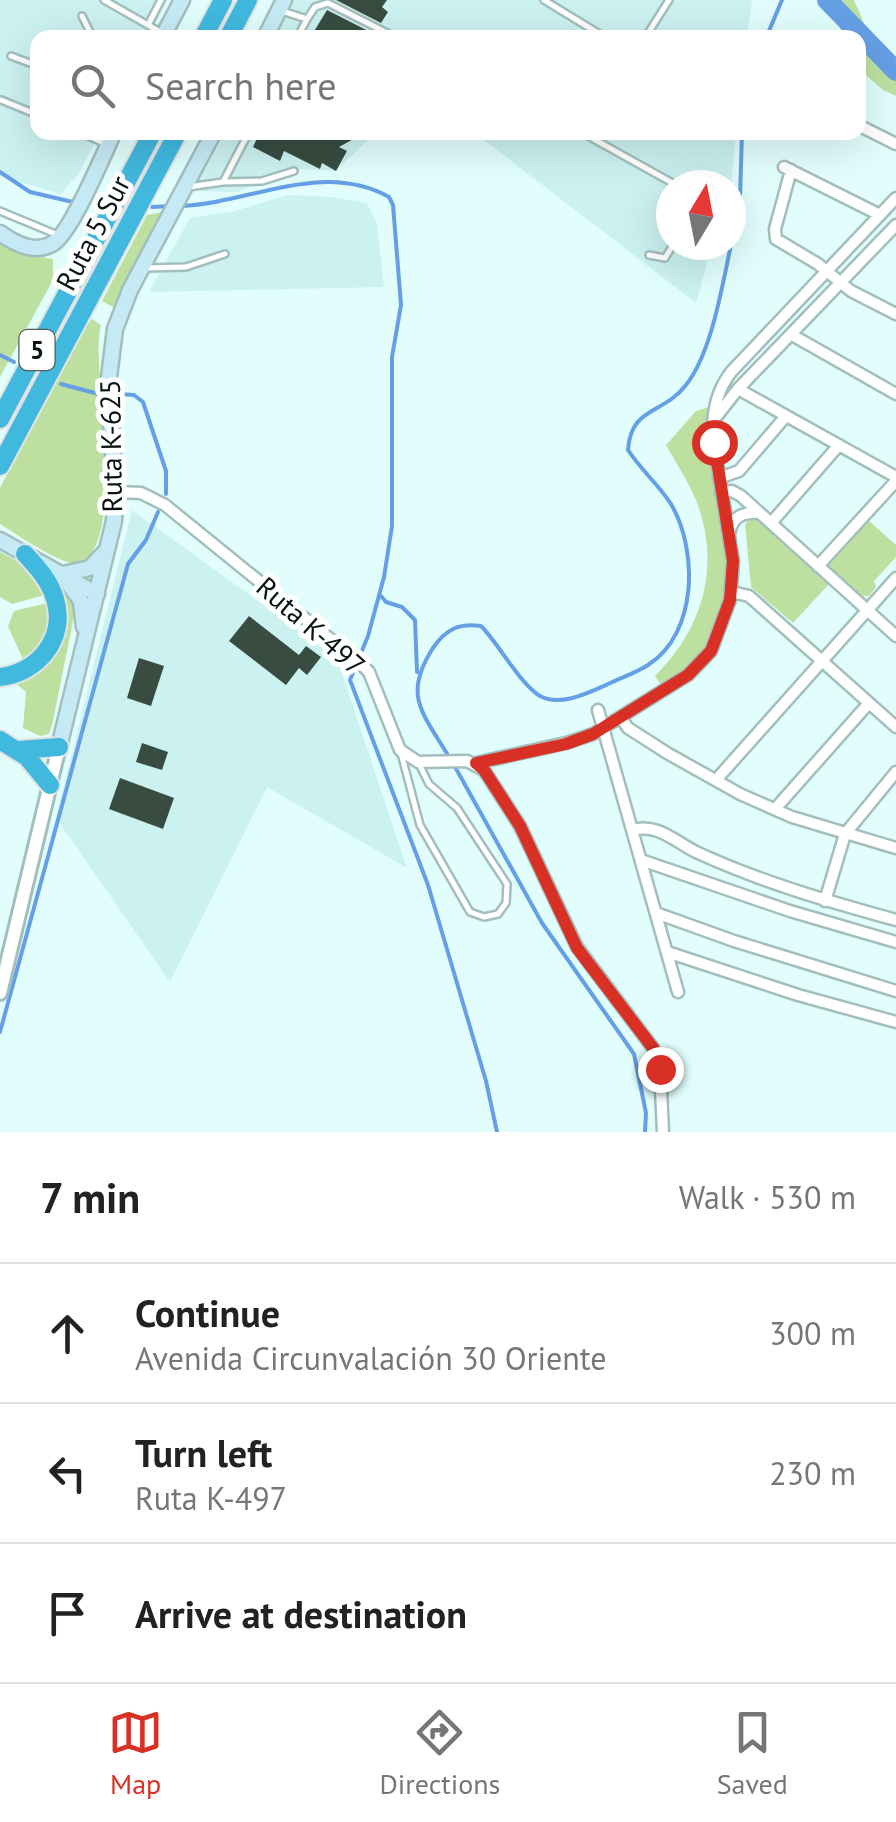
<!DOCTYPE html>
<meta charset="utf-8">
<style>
body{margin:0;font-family:"PT Sans",sans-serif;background:#f2f2f2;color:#222}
.compass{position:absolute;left:656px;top:170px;width:90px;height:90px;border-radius:50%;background:#fff;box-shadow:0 10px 40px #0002;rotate:10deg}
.stop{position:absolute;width:30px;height:30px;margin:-22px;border:8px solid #d93025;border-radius:50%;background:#fff}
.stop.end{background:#d93025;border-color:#fff;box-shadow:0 2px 10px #0008}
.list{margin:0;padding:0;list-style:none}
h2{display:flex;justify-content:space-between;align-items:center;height:130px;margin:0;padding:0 40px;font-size:42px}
h2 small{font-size:32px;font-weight:400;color:#767676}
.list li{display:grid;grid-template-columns:65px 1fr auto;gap:30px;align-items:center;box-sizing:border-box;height:140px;padding:0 40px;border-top:2px solid #e0e0e0}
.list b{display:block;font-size:38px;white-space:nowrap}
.list p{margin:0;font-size:32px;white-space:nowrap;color:#767676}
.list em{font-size:32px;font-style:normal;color:#767676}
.icon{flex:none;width:55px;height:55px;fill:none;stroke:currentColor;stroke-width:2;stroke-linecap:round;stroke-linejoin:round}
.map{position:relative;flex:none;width:896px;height:1132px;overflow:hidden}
.search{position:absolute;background:#fff;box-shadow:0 10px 40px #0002;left:30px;right:30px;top:30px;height:110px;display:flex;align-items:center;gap:25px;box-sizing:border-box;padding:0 35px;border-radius:20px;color:#767676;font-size:38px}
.sheet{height:550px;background:#fff}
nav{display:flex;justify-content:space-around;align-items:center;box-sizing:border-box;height:140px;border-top:2px solid #e0e0e0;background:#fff;font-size:28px;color:#767676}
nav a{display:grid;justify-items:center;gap:5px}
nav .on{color:#d93025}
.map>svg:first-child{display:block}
.built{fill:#cbf1f0}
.green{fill:#bde0a0}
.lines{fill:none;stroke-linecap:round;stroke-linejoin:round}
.stream{stroke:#659fe5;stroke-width:4}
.river{stroke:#659fe5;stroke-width:20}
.building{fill:#384c41}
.service-casing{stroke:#a3bfbd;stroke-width:10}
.minor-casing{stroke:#a3bfbd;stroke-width:15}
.tertiary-casing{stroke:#a3bfbd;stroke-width:18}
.secondary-casing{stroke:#a3bfbd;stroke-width:19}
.motorway-casing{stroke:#e2e3e3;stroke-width:22}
.service{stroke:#fff;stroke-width:5}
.minor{stroke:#fff;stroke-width:10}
.tertiary{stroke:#fff;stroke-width:12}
.secondary{stroke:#c6eaf5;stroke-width:14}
.motorway{stroke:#41b8de;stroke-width:18}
.route{stroke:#d93025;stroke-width:12}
.labels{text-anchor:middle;stroke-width:10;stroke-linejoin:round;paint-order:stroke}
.shield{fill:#fff;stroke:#545a5a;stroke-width:2.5}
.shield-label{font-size:25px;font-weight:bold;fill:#0a1414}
.street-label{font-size:28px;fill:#0a1414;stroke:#fff}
</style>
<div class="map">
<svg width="896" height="1132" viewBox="0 0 896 1132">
<rect width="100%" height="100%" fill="#e1fefc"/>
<path class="built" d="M0,0H168L148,37L38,38V132L100,133L79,173L61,194L0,176Z
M294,0H752L747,37L274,38Z
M225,133H375L336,171L284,168L239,192L194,191Z
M475,133H736L731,185H671V245H712L696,303Z
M289,195L332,197L367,203L377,224L384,287L149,292L190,218L231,212Z
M132,510L337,658L407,868L267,787L170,982L56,818Z"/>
<path class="green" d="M828,0H854L878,55L896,67V96L883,90L859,69L858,38L844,37Z
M162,212L113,307L102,301L147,215Z
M0,244L23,254L53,259V280L0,377Z
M92,319L101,325C89,367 131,553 76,563C60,565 15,533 0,524V488L78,336Z
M709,407L708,430C715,498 749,601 698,657C688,668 673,676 661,685L655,676C704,627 721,565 696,500C688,481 676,463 666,445L696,411Z
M749,520H759L829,584L793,623L751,587L745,524Z
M868,520L896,545V557L874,581L876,587L869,596H861L829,566V560Z
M0,552C20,562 38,572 45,595L12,604L0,597Z
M55,581L70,596L75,611L53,721L49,734L40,736L23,728L26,692L13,681L46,661Z
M47,603C58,628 41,647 25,664L8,626L14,611Z"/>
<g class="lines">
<path class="stream" d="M766,38L782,0
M0,172L30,192L77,203
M181,206C251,203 322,160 389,197L393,205L401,305L392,357V526L384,577L368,636L350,680L428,885L486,1081L497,1132
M152,207L172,206
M731,244L740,198L742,132
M0,355L14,362
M61,384L99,394
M118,394L134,395L143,402L166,471V494
M381,596L386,602L402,607L415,620L417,672
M449,757C423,713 402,696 433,648C446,629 459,623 481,626C499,644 520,684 540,696C560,707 588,693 606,685C620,678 636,673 648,665C698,633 698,550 671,504C658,484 641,470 628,450C631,406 663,415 686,385C712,352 722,286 731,245
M454,765L542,923L634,1054L646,1113L645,1132
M0,1032L128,564L146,540L158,512"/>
<path class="river" d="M827,0L896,71"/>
</g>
<path class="building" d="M336,0H387L382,7L388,12L381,23Z
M327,10L382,38H310Z
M260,132H366L339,147L347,151L336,171L322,163L320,169L284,151L280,161L253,147Z
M249,616L299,655L306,646L321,657L307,675L299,668L286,685L229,641Z
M139,658L164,666L151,706L127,698Z
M142,743L168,752L162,770L136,762Z
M120,778L174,798L163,829L109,809Z"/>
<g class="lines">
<defs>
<path id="service" d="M104,0L162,33
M544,0L606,38
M282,11L307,19L297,38
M82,16L93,38
M307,19L315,7L328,3L397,38
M148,25L161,0
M645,38L669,0
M11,56L38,66
M1,100L38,115
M79,132L104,143
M581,132L676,185
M223,182L262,181L294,171
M188,187L223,182L249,132
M0,211L58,235
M649,255L665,258L673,245
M146,268L186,267L225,254
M401,753L420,825L470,912L484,917L498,914L506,903L507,884L457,808L429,784L418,762"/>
<path id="minor" d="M858,125L896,144
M784,167L880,215
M791,170L775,229L776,239L818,264L851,291L896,314
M792,335L896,394
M738,389L896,477
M716,417L738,389L896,225
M719,478L739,471L786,416
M116,492L141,493L165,505L361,664L369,672L400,750L418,762L467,761L484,770L520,826L577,947L653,1048L660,1069L663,1132
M721,492L732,491L741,496L896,636
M771,523L839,445
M729,534C732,516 743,512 760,513
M818,566L896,481
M732,592L749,596L896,727
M598,710L678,992
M621,718L628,728L667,753L740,794L792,817L896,848
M476,763L566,743L593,734L688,675L711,651L730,600L733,561L714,443C711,416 715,393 731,372L896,198
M716,780L896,578
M775,809L869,703
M632,830C658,823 674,841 696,852C761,882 827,901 896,920
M641,860L790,911L896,942
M825,901L845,834L896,772
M656,913L734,941L896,991
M667,952L798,995L896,1022"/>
<path id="tertiary" d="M0,993L59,747"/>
<path id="secondary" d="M162,38L182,0
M265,38L284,0
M0,233C15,244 34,254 52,244C71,234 103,155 114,132
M0,540L97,594
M63,574L90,568L104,553
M65,579L81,601L84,627
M59,747L114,521L116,492L108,385L115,329L130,290L214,132"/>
<path id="motorway" d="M203,38L223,0
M228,38L248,0
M0,419L153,132
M0,466L178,132
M0,677C38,673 67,638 55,599C50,581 37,567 25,554
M0,740L27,757L50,785
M18,750L59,747"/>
</defs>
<use href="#service" class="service-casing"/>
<use href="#minor" class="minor-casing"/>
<use href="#tertiary" class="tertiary-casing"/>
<use href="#secondary" class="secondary-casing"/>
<use href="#motorway" class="motorway-casing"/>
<use href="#service" class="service"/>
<use href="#minor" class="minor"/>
<use href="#tertiary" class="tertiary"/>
<use href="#secondary" class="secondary"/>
<use href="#motorway" class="motorway"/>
</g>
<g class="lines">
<path class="route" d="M660,1069L653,1048L577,948L520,826L484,770L476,763L566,744L593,734L688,675L711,651L730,600L733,561L714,442"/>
</g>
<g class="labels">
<rect class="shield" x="19.5" y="330" width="35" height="40" rx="8"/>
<g class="shield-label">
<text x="37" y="359">5</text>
</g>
<g class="street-label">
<text transform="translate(93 233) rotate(-62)" y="10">Ruta 5 Sur</text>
<text transform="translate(111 446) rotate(-91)" y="10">Ruta K-625</text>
<text transform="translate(311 626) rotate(41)" y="10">Ruta K-497</text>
</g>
</g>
</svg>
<svg class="compass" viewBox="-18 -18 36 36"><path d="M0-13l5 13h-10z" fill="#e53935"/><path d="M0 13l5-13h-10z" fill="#767676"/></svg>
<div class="stop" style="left:714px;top:442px"></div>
<div class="stop end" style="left:660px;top:1069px"></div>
<div class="search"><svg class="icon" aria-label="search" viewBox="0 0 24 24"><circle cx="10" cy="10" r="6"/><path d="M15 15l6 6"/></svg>Search here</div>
</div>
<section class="sheet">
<h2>7 min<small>Walk · 530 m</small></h2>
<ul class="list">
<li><svg class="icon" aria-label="ahead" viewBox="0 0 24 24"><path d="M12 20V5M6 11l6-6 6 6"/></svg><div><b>Continue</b><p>Avenida Circunvalación 30 Oriente</p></div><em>300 m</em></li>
<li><svg class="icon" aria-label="left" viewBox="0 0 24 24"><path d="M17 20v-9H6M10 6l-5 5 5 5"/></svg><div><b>Turn left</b><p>Ruta K-497</p></div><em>230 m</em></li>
<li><svg class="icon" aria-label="arrive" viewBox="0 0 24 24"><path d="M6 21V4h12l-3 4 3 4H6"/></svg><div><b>Arrive at destination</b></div></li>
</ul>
</section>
<nav>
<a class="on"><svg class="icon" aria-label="map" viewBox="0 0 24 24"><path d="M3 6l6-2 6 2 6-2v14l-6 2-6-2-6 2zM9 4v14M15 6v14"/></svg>Map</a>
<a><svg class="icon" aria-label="directions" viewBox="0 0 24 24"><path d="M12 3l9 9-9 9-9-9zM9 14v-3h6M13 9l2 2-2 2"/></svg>Directions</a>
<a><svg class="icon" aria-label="saved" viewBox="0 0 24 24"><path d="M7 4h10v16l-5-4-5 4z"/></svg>Saved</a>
</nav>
